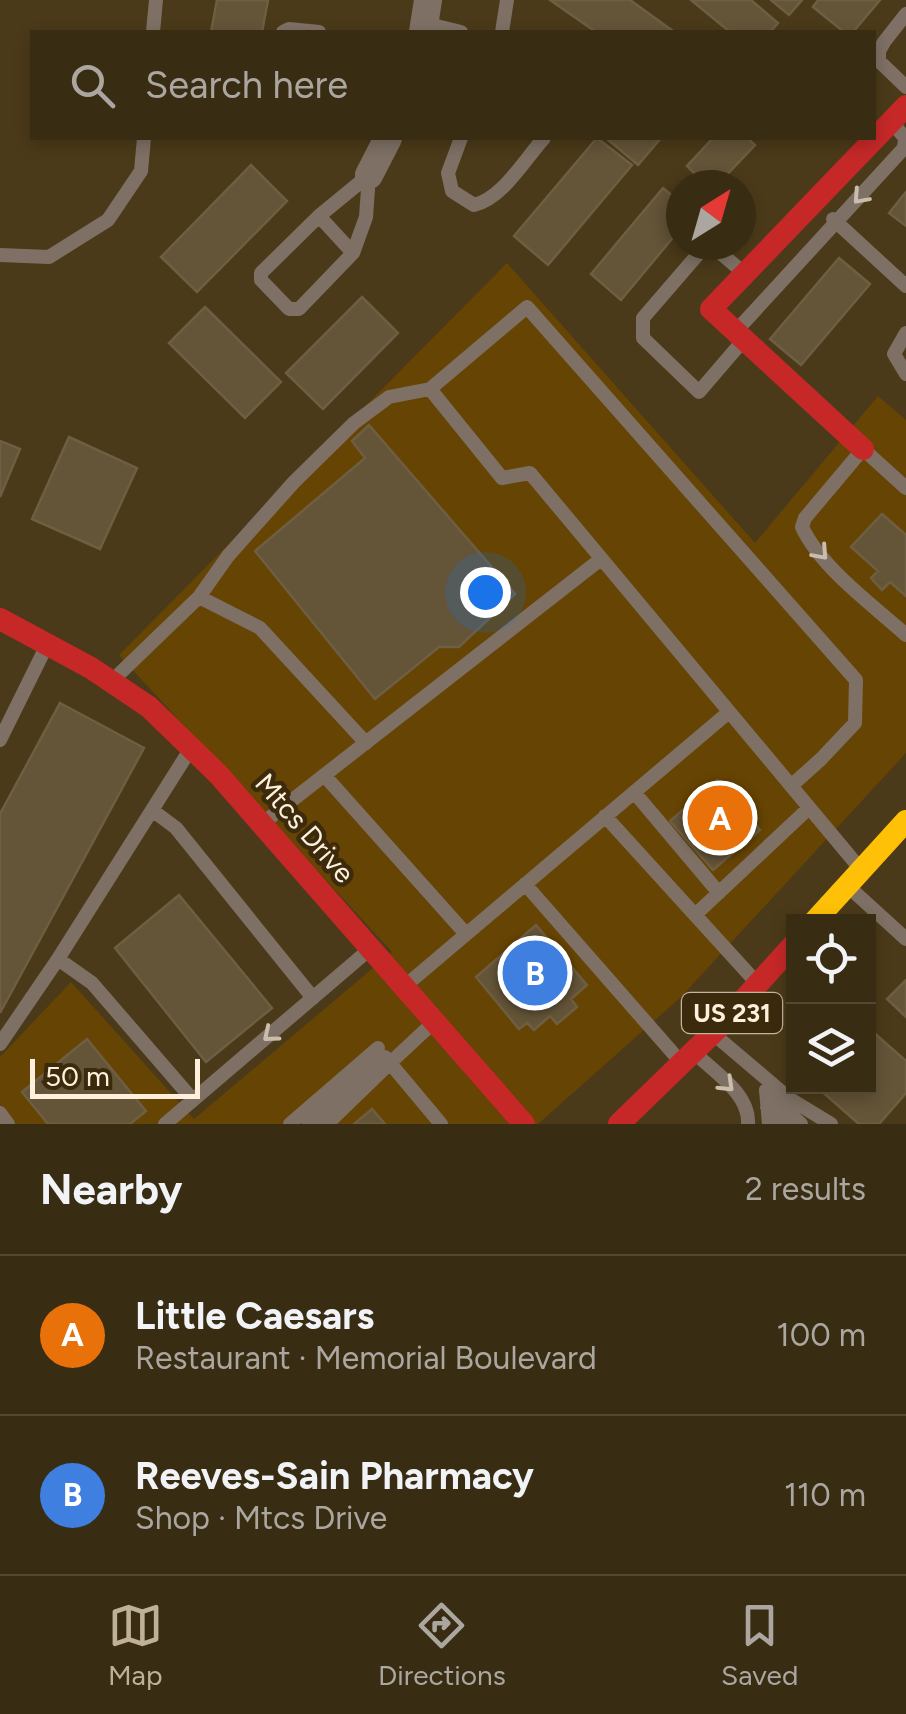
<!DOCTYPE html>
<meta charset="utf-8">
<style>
body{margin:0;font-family:Figtree,sans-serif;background:#3f341c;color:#f1f3f6}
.controls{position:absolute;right:30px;bottom:30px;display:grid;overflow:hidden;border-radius:0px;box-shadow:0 5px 15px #0003}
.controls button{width:90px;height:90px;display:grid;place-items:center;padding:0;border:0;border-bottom:2px solid #524833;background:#382c13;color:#f1f3f6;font:50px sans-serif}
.compass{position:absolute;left:666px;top:170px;width:90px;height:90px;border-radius:50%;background:#382c13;box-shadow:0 5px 15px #0003;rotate:37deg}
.scale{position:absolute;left:30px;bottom:25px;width:170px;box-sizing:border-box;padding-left:10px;border:5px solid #fef0dc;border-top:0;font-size:28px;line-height:35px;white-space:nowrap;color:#fef0dc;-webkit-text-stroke:8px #3c2a0c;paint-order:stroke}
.you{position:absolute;left:485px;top:592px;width:35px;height:35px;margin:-25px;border:8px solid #fff;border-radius:50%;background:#1a73e8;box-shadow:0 0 0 15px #1a73e833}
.badge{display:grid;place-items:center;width:65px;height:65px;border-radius:50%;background:#bfb098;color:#fff;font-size:32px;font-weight:700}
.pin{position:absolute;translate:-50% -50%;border:5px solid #fff;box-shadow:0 2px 10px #0006}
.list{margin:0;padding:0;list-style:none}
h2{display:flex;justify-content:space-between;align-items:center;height:130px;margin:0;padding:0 40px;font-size:42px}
h2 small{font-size:32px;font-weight:400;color:#aba7a0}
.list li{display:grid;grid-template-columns:65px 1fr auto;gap:30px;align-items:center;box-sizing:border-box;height:160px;padding:0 40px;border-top:2px solid #524833}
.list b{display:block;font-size:38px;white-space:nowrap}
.list p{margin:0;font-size:32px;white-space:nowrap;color:#aba7a0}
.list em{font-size:32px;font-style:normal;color:#aba7a0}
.icon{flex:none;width:55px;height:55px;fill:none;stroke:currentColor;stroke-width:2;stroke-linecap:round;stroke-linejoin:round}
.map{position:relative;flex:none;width:906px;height:1124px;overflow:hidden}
.search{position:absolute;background:#382c13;box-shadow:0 5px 15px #0003;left:30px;right:30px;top:30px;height:110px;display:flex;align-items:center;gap:25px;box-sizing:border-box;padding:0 35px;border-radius:0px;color:#aba7a0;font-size:38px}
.sheet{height:450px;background:#382c13}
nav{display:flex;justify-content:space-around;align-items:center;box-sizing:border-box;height:140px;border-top:2px solid #524833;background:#382c13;font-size:28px;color:#aba7a0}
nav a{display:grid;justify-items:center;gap:5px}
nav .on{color:#bfb098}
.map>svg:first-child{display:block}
.built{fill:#664403}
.building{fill:#645438;stroke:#6e5e42;stroke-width:2.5}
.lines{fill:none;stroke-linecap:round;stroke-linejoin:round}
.lane{stroke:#7e7064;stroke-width:14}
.street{stroke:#7e7064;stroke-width:28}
.slow{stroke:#ffc107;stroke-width:22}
.jam{stroke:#c62828;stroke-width:22}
.oneway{stroke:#cbbdac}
.labels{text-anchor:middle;stroke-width:9;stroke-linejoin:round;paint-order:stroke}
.shield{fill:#3c2a0c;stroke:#c4b59e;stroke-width:2.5}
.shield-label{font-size:25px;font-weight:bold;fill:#fef0dc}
.street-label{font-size:28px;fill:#fef0dc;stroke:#3c2a0c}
</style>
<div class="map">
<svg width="906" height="1124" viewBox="0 0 906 1124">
<rect width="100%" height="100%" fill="#4b3a19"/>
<path class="built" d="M507,263L755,543L878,396L906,420V753L681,997L538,1124H0V1057L71,982L194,1119L392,952L119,655Z"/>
<path class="building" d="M217,0H268L262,32H211Z
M550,0H630L673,31L596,32Z
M691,0H751L778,23L770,32H730Z
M771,0H802L789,15Z
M818,0H880L853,32H844L813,7Z
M597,138L632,165L548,265L514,236Z
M606,138H661L638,165Z
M713,138H747L755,145L717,185H706L687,166Z
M251,165L287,201L197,292L161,257Z
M663,188L681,203V228L621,300L591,274Z
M906,192V226L889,213Z
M839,258L870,284L801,365L770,339Z
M362,297L398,333L323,409L286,373Z
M205,307L281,382L245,418L169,343Z
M369,425L515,594L459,647H439L375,699L255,551L365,458L352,441Z
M69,437L137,468L100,549L32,519Z
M0,441L20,449L0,497Z
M882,514L906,535V596L890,582L882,590L871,578L878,571L851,547Z
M60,703L144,748L0,1013V814Z
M717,780L760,830L713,870L670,821Z
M179,895L272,1008L206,1062L115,948Z
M536,925L587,985L571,999L577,1007L557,1024L550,1016L534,1030L527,1023L519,1029L476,977Z
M906,980V1017L887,999Z
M873,1032L906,1061V1093L879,1124H859L819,1089L821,1086H868V1037Z
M87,1039L146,1111L130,1124H48L22,1092Z
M372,1109L385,1124H354Z"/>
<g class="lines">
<path class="lane" d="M906,14L884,42L879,51V61L906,87
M424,23L461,32
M153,32L156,0
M283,32L289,29L319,32
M502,32L507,0
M461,138L448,173L452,191L474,205C503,198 525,159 544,138
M319,216L353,253L299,309H289L261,280V273L319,216L369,175
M833,219L906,286
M706,245L643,318V338L699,392L741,343
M711,245L744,273
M353,253L366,217L369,175
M0,255L49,257L108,220L141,171L144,138
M737,330L904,148L905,138L895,126
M906,333L894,354L906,374
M906,488L863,449L805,518L802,527C821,568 873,605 906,635
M199,597L228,556L294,482L354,423L389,397L430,389
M115,678L199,597L260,628L366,743
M0,740L46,647
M324,775L466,934
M791,786L821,759L855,723L856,680L527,307L430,389L502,478L530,473L858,866
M634,792L719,893
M152,810L176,828L313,998
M605,816L756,982
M263,823L601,559
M525,884L679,1060
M851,889L906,939
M695,915L809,808
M58,959L92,983L193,1100
M405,986L729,712
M434,1022L390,1063L441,1124
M717,1037L790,1099L831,1124
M0,1044L58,959L188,753
M698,1056C717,1074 750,1095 748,1124
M766,1090L769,1124
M766,1092L801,1124
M767,1107L786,1124
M0,1113L8,1124
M165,1124L370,949
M290,1124L378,1048
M309,1124L385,1057
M327,1124L389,1064"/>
<path class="street" d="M423,32L428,0
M369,175L388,138"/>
<path class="slow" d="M814,922L906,821"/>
<path class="jam" d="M863,449L711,309L906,106
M0,619L91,668L149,707L218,774L524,1124
M619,1124L720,1026L794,944"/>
</g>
<defs><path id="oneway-chevron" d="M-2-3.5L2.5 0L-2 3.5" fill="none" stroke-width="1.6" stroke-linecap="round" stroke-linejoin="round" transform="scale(2.5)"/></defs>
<g class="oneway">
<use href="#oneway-chevron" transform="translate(860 197) rotate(132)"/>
<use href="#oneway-chevron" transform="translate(821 553) rotate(48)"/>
<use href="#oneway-chevron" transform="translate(270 1035) rotate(140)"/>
<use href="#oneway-chevron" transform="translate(727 1085) rotate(44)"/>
</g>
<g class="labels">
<rect class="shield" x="682" y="993" width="100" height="40" rx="8"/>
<g class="shield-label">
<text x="732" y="1022">US 231</text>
</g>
<g class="street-label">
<text transform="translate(305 828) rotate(49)" y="10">Mtcs Drive</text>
</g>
</g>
</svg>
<div class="controls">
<button><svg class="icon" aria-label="locate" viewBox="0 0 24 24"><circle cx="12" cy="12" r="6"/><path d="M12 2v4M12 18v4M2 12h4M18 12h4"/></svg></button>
<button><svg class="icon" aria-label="layers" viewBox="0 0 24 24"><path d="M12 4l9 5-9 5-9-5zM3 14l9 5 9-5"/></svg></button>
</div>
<svg class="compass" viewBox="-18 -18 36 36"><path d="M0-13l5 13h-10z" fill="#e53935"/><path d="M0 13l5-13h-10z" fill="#aba7a0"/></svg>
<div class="scale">50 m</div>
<div class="you"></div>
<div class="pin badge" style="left:720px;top:818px;background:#e8710a">A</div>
<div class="pin badge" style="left:535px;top:973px;background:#3f7fe0">B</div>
<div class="search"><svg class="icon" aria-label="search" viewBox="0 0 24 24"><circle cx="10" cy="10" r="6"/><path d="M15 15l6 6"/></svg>Search here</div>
</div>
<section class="sheet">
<h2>Nearby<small>2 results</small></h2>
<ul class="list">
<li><span class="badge" style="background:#e8710a">A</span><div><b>Little Caesars</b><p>Restaurant · Memorial Boulevard</p></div><em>100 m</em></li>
<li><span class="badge" style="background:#3f7fe0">B</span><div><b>Reeves-Sain Pharmacy</b><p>Shop · Mtcs Drive</p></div><em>110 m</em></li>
</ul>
</section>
<nav>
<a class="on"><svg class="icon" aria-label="map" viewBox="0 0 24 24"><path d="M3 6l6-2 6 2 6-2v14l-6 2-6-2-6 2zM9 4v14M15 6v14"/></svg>Map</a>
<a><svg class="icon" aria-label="directions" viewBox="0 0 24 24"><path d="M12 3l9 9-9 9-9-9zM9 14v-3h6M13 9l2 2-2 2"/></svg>Directions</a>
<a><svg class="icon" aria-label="saved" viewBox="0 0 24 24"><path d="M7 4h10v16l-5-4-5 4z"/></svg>Saved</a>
</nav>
